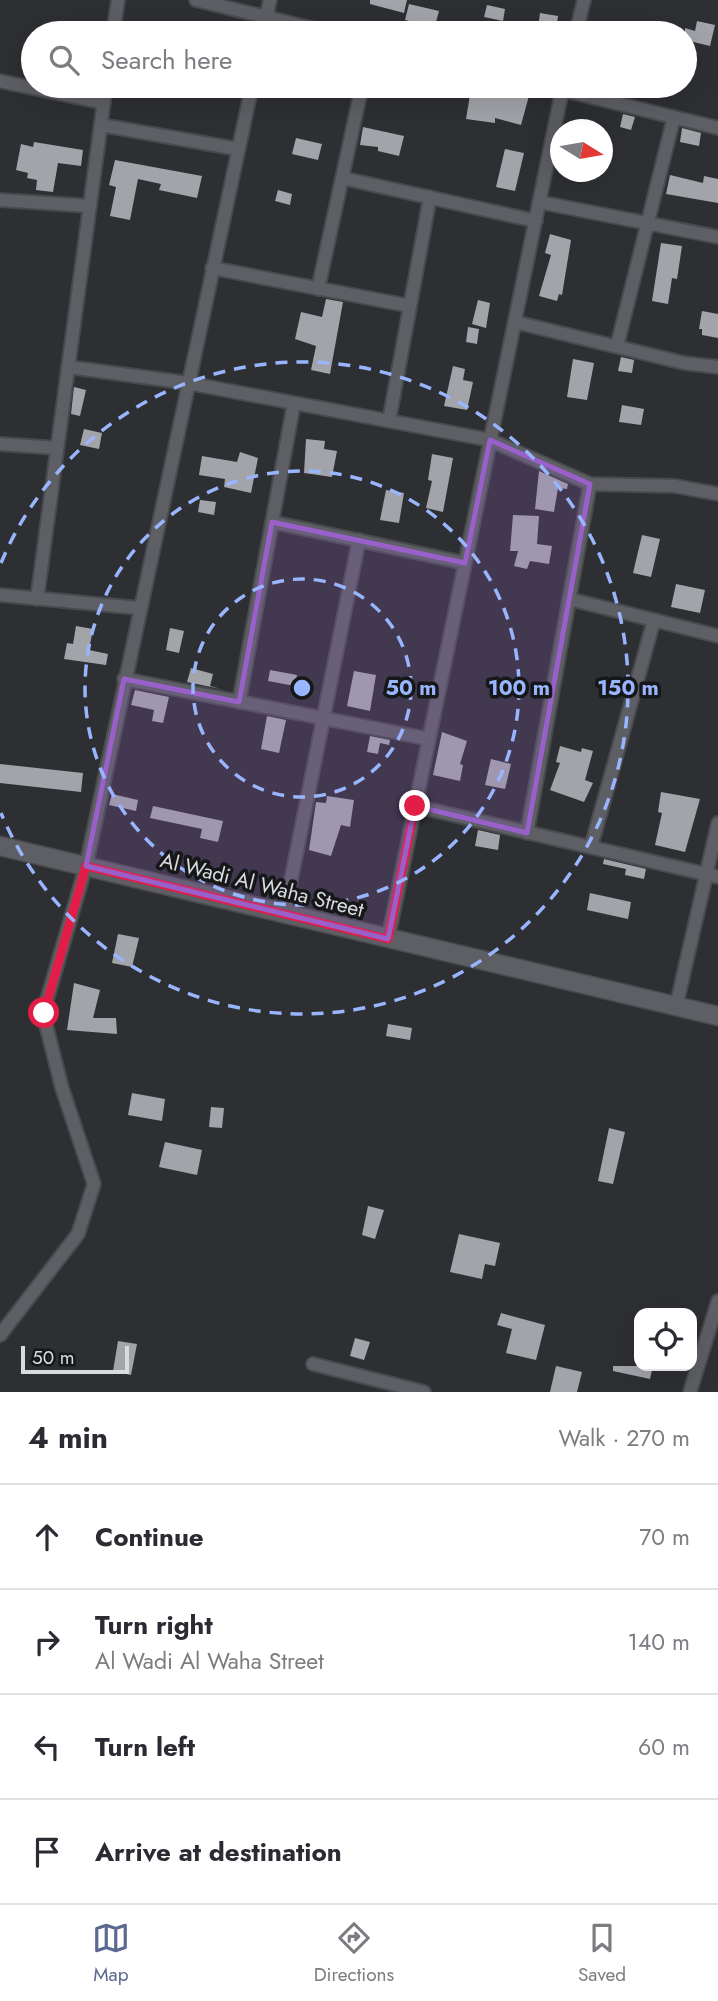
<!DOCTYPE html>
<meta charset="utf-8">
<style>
body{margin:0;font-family:Jost,sans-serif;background:#f2f2f3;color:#2b2b33}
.controls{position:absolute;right:21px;bottom:21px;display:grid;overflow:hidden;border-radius:14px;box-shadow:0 7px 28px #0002}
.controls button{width:63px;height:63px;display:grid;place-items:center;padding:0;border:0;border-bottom:2px solid #e1e1e2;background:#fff;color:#2b2b33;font:35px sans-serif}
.compass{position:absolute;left:550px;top:119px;width:63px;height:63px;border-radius:50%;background:#fff;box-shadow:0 7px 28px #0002;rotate:101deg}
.scale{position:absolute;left:21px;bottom:18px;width:108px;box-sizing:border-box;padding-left:7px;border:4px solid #dadbdd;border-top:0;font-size:19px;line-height:24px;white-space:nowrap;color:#dadbdd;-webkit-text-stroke:5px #161719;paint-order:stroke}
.stop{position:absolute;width:21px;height:21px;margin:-16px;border:5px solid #e11d48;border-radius:50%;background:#fff}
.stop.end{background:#e11d48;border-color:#fff;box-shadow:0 2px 7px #0008}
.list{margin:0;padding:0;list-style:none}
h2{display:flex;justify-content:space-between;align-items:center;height:91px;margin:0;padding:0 28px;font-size:30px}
h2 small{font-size:23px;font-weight:400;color:#7c7c81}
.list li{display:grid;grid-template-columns:46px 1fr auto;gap:21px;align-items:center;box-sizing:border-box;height:105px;padding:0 28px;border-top:2px solid #e1e1e2}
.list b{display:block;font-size:26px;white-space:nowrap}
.list p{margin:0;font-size:23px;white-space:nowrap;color:#7c7c81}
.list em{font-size:23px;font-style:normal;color:#7c7c81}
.icon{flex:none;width:38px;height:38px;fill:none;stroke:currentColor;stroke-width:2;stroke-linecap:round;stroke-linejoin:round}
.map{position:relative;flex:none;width:718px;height:1392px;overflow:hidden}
.search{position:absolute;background:#fff;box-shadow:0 7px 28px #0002;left:21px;right:21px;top:21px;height:77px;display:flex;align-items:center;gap:18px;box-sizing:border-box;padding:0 24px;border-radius:38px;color:#7c7c81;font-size:26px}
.sheet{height:511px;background:#fff}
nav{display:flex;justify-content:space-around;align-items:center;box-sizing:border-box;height:98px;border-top:2px solid #e1e1e2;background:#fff;font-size:19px;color:#7c7c81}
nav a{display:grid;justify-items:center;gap:4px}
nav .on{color:#5c698e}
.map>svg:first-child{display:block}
.building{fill:#a2a4a9}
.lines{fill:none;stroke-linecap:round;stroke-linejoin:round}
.minor-casing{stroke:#494a4d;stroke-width:16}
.secondary-casing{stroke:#494a4d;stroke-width:21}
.minor{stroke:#5d5f64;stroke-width:12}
.secondary{stroke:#5d5f64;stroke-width:18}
.route{stroke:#e11d48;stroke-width:9}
.marked{fill:#9860c8;fill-opacity:0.2;stroke:#9860c8;stroke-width:5;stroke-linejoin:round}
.ring{fill:none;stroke:#99b5fd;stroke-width:3.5;stroke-dasharray:12 9}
.labels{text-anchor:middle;stroke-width:7;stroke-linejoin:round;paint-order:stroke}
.street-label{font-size:21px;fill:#dadbdd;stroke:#161719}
.centre{fill:#99b5fd;stroke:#161719;stroke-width:3.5}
.ring-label{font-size:21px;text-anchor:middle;font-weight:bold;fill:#99b5fd;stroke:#161719;stroke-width:7;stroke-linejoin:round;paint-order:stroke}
</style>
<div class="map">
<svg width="718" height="1392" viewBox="0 0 718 1392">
<rect width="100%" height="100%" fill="#2d2f33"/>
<path class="building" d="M370,0H407L404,13L370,4Z
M409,4L439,11L433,33H416L418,23L405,20Z
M487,5L505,9L503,21L484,17Z
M540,13L558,16L556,31L538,28Z
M697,21L715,25L710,46L685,40V28L695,31Z
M492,86L530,92L521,125L495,118V123L466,119L471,89L491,92Z
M623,114L635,117L631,130L620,127Z
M363,127L404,136L399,156L378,151V147L360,145Z
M682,128L701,133L699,146L680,142Z
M296,138L322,144L318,160L292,154Z
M34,142L83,150L81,166L58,163L53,192L36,190L37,180L27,178L28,173L16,170L21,144L33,147Z
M505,149L524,153L515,191L496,187Z
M115,160L202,176L197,198L159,190L161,184L138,179L130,220L110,216L116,187L109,185Z
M670,175L703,183L704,176L718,179V203L666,194Z
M278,190L292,194L290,205L275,201Z
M550,234L571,240L562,295L559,294L557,301L539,296L551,255L545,253Z
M661,243L682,246L677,279L672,278L668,304L652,301Z
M326,299L343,302L330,374L311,370L316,346L295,339L301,312L322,317Z
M478,300L490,303L486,328L472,324Z
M702,311L718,314V338L702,335V329H699Z
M468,327L479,329L477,344L466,342Z
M621,357L634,360L632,373L618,371Z
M573,359L594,363L587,400L567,397Z
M453,366L465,369L463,380L473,382L467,410L444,406Z
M74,387L86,390L80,416L71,414Z
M622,405L644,409L641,425L619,422Z
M84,429L102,433L99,449L80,445Z
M306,439L325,441L324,449L337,451L332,477L304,473Z
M240,452L258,458L251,493L224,487L225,479L199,475L202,456L237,462Z
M432,454L453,458L443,512L426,508L432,481L428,480Z
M539,471L568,484L567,489L558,488L554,512L535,509Z
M386,490L404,493L399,523L380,520Z
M200,500L216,502L214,515L198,512Z
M513,515L539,516L537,544L552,546L549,564L530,561L527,569L514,566L518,551H510Z
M642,535L660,539L651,577L633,573Z
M676,584L705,590L700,613L671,607Z
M76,626L93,629L89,650L108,654L106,665L64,659L67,643L73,644Z
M170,628L184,631L179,653L166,650Z
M191,668L213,674L210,686L221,689L187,682Z
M270,670L297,675L295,686L268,681Z
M354,671L376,675L370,711L347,706Z
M135,690L169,697L163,723L152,721L154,710L131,705Z
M267,716L286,720L279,753L261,749Z
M442,732L467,741L460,764L463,765L460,781L433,775Z
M370,736L390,740L389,745L380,743L378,754L367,752Z
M560,746L581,752L582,748L593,751L585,780L593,783L584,802L550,790L560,763L556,762Z
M491,759L511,764L505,789L485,785Z
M0,764L83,773L81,792L0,783Z
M661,792L700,799L685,852L655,845L662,813L658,812Z
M112,794L138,800L136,811L109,805Z
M327,796L354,800L350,827L341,825L331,856L309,850L316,802L326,803Z
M153,806L223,821L218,842L200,838L202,829L150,818Z
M478,830L500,835L498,850L475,846Z
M604,859L646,869L644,879L625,875L626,869L603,864Z
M590,893L631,902L628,919L587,910Z
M118,934L139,938L132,967L112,963Z
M74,983L100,990L93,1018H116L117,1034L67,1030Z
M388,1024L412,1028L410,1040L386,1036Z
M132,1093L165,1099L162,1121L128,1115Z
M211,1107L224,1108L222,1128L209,1127Z
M609,1128L625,1132L613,1184L598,1181Z
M165,1142L202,1150L197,1175L159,1167Z
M368,1206L384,1210L375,1239L362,1235Z
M459,1234L500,1243L495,1266L485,1264L482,1279L450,1272Z
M501,1313L545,1325L536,1360L506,1353L512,1329L497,1325Z
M355,1338L370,1342L364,1360L350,1356Z
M118,1341L137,1344L131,1375L113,1371Z
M556,1366L582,1372L577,1392H550Z
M613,1366H653L650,1379L613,1371Z"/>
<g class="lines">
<defs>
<path id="minor" d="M196,0L331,33
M113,33L118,0
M263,33L270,0
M576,33L584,0
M0,81L104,103
M546,86L718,128
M101,125L238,149
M342,178L536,221
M0,200L90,206
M539,202L718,237
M212,268L410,306
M318,289L362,86
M515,322L684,363L718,367
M617,346L674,117
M68,367L188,383L490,440L590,484L675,486L718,494
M389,421L430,197
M0,444L57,448
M272,522L465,563
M0,595L139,608
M37,599L106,86
M569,599L718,636
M124,679L429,739
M239,702L294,403
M415,806L718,877
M527,833L590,484
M591,847L654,620
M284,915L359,540
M388,939L563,86
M676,1007L718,823
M0,1335L78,1234L94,1184L62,1088L43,1013L86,866L252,86
M313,1364L424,1392
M690,1392L718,1301"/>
<path id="secondary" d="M0,846L718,1016"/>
</defs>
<use href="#minor" class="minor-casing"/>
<use href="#secondary" class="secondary-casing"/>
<use href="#minor" class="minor"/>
<use href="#secondary" class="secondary"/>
</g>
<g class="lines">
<path class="route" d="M44,1013L86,866L388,939L415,806"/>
</g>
<path class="marked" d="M490,440L590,484L527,833L415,806L388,939L86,866L124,679L239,702L272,522L465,563Z"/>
<g class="ring">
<circle cx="302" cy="688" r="109"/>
<circle cx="302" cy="688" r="217"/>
<path d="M1 563A326 326 0 1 1 1 813"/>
</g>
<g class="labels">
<g class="street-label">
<text transform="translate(262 885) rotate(14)" y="7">Al Wadi Al Waha Street</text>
</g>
</g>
<circle cx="302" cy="688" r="10" class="centre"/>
<g class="ring-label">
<text x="411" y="695">50 m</text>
<text x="519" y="695">100 m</text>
<text x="628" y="695">150 m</text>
</g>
</svg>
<div class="controls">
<button><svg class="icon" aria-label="locate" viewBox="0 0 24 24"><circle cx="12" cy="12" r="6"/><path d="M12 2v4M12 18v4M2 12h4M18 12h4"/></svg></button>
</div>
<svg class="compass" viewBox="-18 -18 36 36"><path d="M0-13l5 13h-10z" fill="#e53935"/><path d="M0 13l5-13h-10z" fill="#7c7c81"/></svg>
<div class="scale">50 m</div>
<div class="stop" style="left:44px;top:1013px"></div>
<div class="stop end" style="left:415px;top:806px"></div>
<div class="search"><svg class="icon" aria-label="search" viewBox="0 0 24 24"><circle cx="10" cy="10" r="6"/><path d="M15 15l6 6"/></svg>Search here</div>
</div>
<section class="sheet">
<h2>4 min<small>Walk · 270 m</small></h2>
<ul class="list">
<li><svg class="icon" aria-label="ahead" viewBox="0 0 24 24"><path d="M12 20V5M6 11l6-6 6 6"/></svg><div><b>Continue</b></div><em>70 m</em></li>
<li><svg class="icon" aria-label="right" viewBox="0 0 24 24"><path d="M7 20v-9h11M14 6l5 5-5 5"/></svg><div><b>Turn right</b><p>Al Wadi Al Waha Street</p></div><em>140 m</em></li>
<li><svg class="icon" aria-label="left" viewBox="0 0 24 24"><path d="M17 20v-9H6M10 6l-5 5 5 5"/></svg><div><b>Turn left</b></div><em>60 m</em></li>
<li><svg class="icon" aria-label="arrive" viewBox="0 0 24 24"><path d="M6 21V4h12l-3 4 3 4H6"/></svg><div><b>Arrive at destination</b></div></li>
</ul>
</section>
<nav>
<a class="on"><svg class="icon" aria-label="map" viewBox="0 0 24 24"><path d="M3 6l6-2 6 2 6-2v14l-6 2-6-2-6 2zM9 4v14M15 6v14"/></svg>Map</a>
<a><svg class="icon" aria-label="directions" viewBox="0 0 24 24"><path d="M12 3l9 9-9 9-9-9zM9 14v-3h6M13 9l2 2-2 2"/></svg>Directions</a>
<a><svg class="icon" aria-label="saved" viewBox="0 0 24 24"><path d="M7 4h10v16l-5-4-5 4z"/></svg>Saved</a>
</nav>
